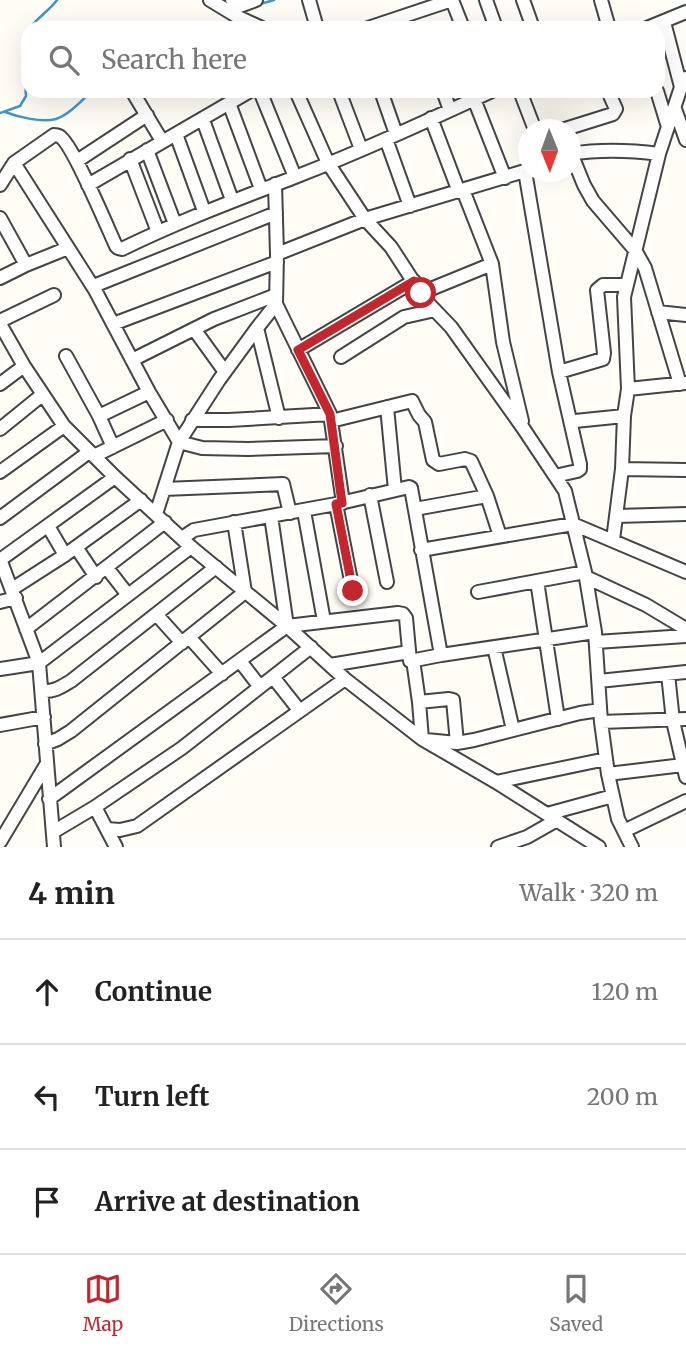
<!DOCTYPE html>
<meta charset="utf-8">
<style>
body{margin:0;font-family:Merriweather,serif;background:#f6f6f6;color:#222}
.compass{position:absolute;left:518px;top:119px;width:63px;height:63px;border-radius:50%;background:#fff;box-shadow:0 7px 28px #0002;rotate:179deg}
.stop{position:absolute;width:21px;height:21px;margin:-16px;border:5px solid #c4262e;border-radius:50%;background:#fff}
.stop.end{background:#c4262e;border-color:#fff;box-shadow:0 2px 7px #0008}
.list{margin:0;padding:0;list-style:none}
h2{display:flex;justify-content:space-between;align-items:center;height:91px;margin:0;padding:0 28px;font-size:30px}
h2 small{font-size:23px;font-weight:400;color:#767676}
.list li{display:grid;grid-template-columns:46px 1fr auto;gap:21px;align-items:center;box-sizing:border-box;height:105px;padding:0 28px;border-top:2px solid #e0e0e0}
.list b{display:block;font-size:26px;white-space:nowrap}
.list em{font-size:23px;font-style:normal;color:#767676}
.icon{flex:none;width:38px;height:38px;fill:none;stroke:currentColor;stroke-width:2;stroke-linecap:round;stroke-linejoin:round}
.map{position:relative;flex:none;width:686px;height:847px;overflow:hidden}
.search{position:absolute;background:#fff;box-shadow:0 7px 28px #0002;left:21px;right:21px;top:21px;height:77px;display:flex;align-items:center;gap:18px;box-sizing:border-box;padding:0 24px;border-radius:21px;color:#767676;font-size:26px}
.sheet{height:406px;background:#fff}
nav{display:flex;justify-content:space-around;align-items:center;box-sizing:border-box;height:98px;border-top:2px solid #e0e0e0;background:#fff;font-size:19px;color:#767676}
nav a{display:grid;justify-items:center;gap:4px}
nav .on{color:#c4262e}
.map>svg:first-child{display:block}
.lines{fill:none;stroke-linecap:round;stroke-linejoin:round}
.stream{stroke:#3f96cf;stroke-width:2.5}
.minor-casing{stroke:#444;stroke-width:16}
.minor{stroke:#fff;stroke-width:12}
.route{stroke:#c4262e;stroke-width:9}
</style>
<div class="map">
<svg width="686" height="847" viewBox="0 0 686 847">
<rect width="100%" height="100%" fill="#fffdf5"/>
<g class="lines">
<path class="stream" d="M257,5L274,0
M30,28C38,17 49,11 57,0
M5,112C18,117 42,123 56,119C69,115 82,100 92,91
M0,113L20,106L26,96L23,50L28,31"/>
<defs>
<path id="minor" d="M210,0L238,17L262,28
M232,0L237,5L240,6L256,0
M309,0L317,28
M452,0L463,28
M486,0L496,28
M523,0L533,28
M601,0L609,28
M664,22L681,87
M368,28L452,0
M647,28L686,12
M132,91L162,141
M260,91L295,177
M296,91L328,163L365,219L391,247L426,301L451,327L523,428L565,491L585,572L595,632L601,722L608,774L618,819L632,847
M339,91L361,149
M381,91L396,134
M443,91L450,110
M520,91L535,130
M657,91L668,127
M474,99L505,178
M229,103L261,189
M675,109L686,140
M431,118L459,192
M203,120L232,200
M562,130L613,114L616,109L608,91
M176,134L204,211
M386,139L410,206
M147,150L175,224
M571,153L584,185L593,201L635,250L645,268L680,384
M570,154C601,149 629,150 659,154
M130,159L158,232
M77,161L147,115
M14,163L95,290L149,392L179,442L202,448L248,449L336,446
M525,171L559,372L580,464V469L577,471L555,476
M275,184L277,254L276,304L330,414L343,503
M0,185L14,163L54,135C55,135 57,135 59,136C72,142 108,229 116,246L118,248L122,249C179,221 236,200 295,177C362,151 427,121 492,91
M88,185L250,91
M463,190L492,264L503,342L522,421
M0,218L26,265
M277,254L365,219L528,170
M0,278L26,265L68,248
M95,290L96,285L276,213
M421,293L492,264
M658,312L686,315
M0,321L54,295
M0,324L24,366L64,426L115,477L191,547L287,626L345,679L422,739L496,782L599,847
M113,324L277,262
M257,328L279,418
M194,329L225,372
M298,350L414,281
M66,356L99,416L113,447
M341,357L404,317L435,310
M132,360L214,319L276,295
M559,372L603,359L604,353L597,290L603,285H627
M0,384L24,366
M628,389L686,383
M387,407L395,490
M99,416L149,392
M192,420H229L330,414
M570,420L575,421L624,416
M331,421L412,401L419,415L425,422L433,460L439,464L465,459L471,461L487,496L500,536
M0,429L42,395
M94,456L167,420
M622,469L686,470
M0,472L64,426
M164,489L283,484L290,513
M370,495L387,582
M336,504L353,591
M415,509L487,496
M304,511L324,621
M156,514L179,442L219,380L257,328L276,304
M271,516L287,626
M617,516L686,514
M0,518L89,452
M48,526L65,555
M182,538L194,530L336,504L409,487L411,488L441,655
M613,540L622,469L624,416L628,389L624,297L659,154L681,87L686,78
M76,547L96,577
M421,550L573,524L686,572
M0,559L39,663L54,847
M0,560L115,477
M107,568L128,595
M586,577L646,605L686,629
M537,581L558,719
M12,589L65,555L141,500
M478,592L585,572
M0,602L16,598
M156,614L182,643
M26,629L165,522
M189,637L222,674
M596,642L686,636
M494,647L513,730
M413,660L419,702L422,739
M240,661L260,687
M330,665L409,652
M0,669L39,663L191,547
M668,674L673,721L686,777
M273,677L299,710
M599,681L686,672
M42,691C54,692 61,687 71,681L216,567
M419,702L449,699L453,700L457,743
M601,722L686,719
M0,725L44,717
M426,740L457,743L474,740L580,713L600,710
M45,744L58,739L71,731L245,592L234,522
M608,774L683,765
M496,782L606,759
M49,799L287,626L398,613L403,614L406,618L410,661L441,655L595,632
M95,807L116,847
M547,814L613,796
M107,829L120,830L137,826L345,679
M624,831L686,801
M53,832L95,807L182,748L311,647
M0,842L46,765
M498,847L527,837L557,820"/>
</defs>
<use href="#minor" class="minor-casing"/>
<use href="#minor" class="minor"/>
</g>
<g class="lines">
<path class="route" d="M353,591L336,504L342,503L330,414L298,350L414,281L421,293"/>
</g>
</svg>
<svg class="compass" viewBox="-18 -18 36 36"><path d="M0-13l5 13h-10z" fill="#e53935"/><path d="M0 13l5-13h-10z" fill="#767676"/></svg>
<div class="stop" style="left:421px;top:293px"></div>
<div class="stop end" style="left:353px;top:591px"></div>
<div class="search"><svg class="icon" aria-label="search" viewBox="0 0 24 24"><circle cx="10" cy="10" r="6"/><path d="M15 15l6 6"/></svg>Search here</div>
</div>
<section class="sheet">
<h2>4 min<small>Walk · 320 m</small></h2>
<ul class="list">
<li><svg class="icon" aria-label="ahead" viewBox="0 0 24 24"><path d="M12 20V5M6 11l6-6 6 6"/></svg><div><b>Continue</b></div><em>120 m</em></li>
<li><svg class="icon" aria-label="left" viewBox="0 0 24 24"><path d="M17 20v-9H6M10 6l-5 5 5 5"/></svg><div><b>Turn left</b></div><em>200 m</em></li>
<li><svg class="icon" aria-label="arrive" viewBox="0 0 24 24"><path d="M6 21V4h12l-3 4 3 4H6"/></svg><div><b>Arrive at destination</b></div></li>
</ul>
</section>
<nav>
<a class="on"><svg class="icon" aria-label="map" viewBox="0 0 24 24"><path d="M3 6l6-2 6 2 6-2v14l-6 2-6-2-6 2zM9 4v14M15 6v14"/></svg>Map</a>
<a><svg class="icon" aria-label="directions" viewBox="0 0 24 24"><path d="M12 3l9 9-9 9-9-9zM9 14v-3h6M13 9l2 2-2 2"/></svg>Directions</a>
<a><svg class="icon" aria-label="saved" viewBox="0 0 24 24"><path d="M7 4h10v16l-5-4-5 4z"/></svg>Saved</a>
</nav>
